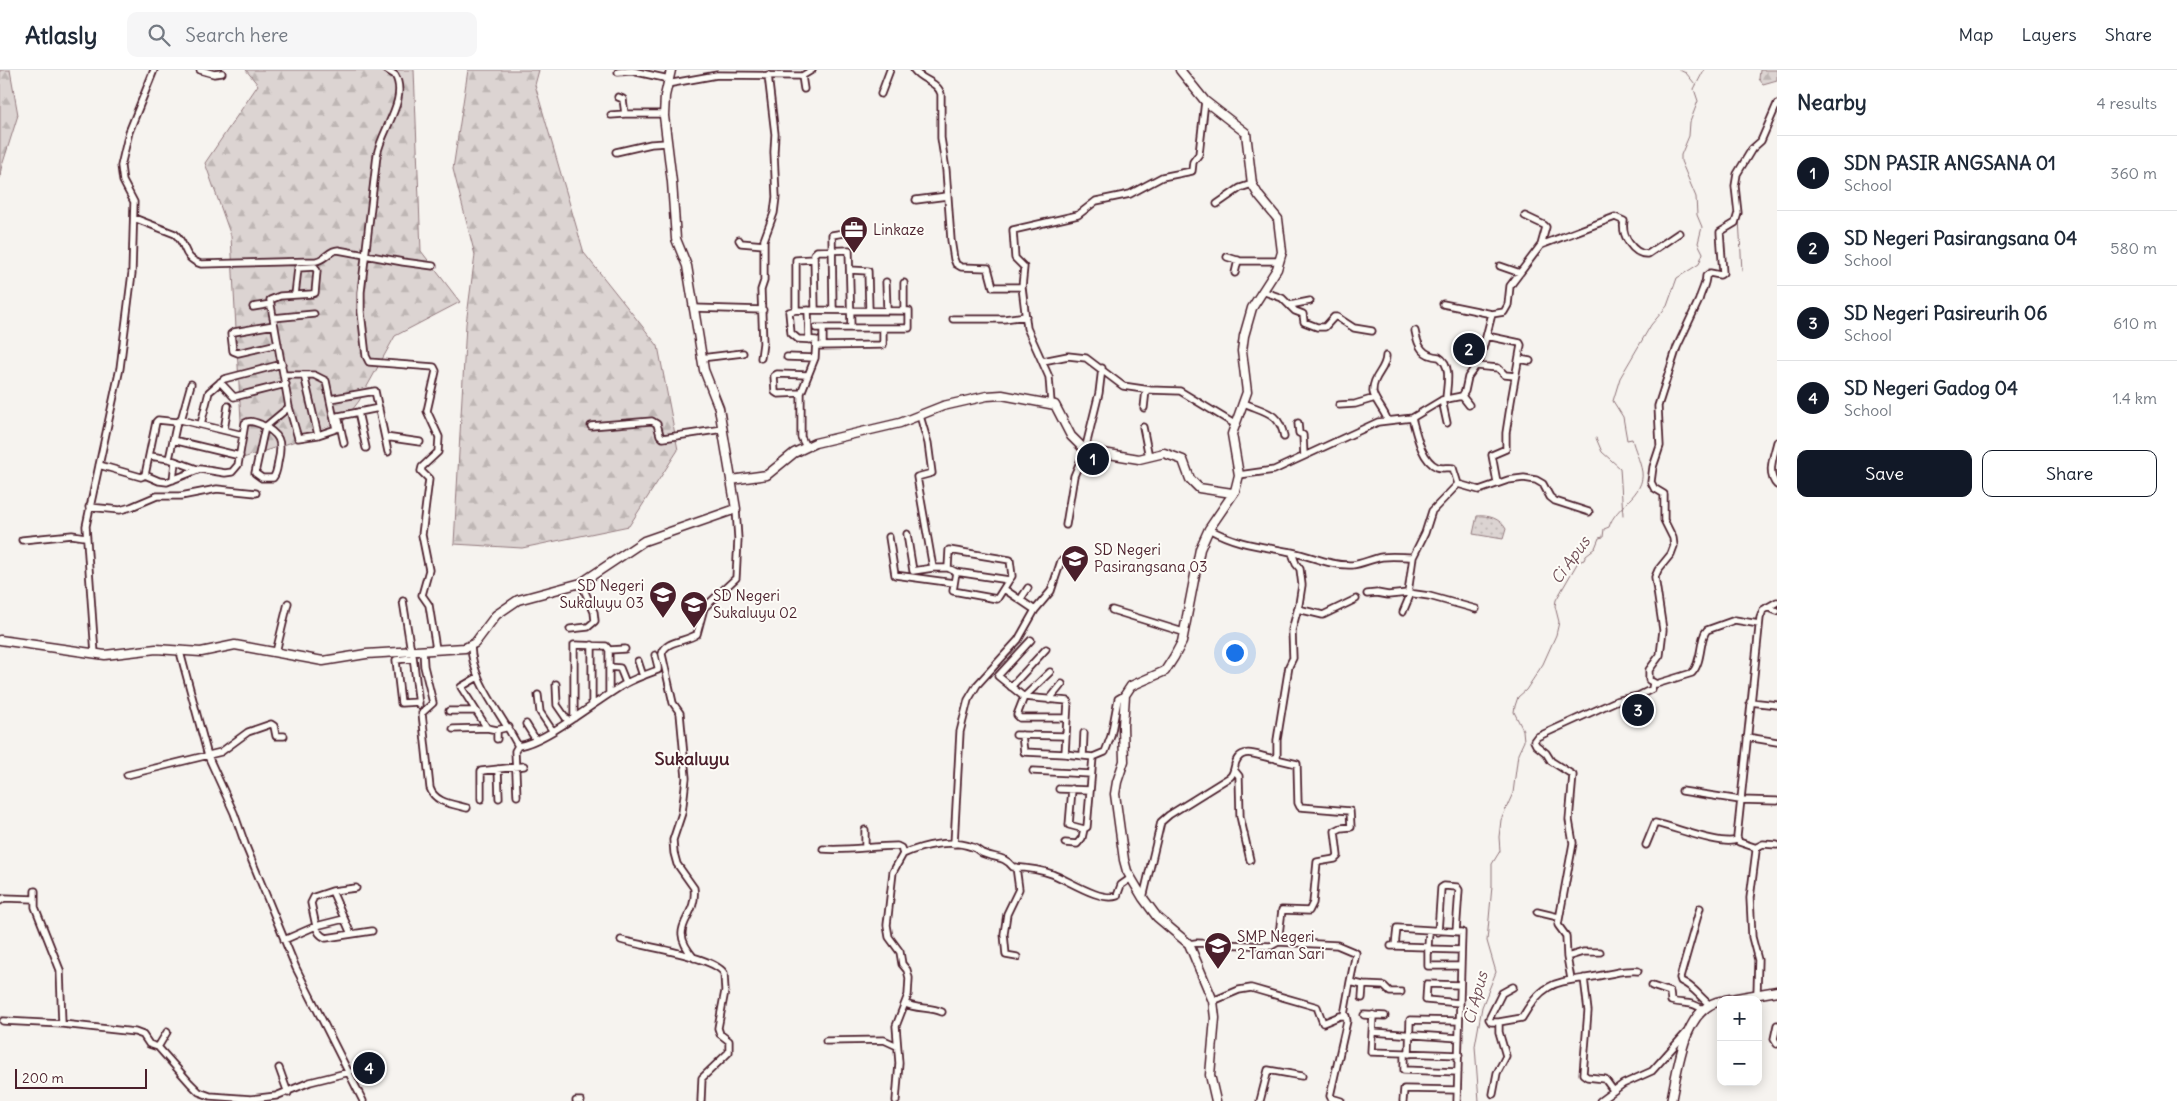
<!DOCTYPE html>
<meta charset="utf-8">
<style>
body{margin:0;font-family:Delius,sans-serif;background:#f6f6f7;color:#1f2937}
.controls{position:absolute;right:15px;bottom:15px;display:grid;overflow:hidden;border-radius:10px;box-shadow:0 2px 12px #0003}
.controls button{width:45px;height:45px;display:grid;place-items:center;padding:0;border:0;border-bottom:1px solid #e0e1e3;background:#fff;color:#1f2937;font:25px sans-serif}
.scale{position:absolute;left:15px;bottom:12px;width:132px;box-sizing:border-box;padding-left:5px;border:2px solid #4a1f2b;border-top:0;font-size:14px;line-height:18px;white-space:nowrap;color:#4a1f2b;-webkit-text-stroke:4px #fdfcf7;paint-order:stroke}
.you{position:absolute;left:1234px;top:582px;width:18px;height:18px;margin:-12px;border:4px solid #fff;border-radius:50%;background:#1a73e8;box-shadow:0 0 0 8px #1a73e833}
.badge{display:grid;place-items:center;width:32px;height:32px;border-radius:50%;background:#111827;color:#fff;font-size:16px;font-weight:700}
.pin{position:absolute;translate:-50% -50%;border:2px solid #fff;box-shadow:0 1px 5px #0006}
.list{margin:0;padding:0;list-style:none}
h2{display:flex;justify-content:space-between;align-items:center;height:65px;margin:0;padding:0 20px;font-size:21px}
h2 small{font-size:16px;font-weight:400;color:#747a83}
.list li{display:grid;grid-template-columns:32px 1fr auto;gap:15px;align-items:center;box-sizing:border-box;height:75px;padding:0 20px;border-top:1px solid #e0e1e3}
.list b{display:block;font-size:19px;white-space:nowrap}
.list p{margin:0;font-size:16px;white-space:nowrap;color:#747a83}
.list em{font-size:16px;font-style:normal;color:#747a83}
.actions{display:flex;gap:10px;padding:15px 20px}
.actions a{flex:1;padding:11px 0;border:1px solid #111827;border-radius:10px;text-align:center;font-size:18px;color:#111827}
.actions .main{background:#111827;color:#fff}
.icon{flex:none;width:28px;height:28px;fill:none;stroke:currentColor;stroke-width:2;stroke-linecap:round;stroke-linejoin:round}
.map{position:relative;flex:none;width:1777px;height:1031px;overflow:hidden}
header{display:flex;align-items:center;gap:30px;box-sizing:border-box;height:70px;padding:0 25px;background:#fff;border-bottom:1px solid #e0e1e3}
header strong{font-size:24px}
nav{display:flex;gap:28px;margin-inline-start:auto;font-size:18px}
.search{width:350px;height:45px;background:#f6f6f7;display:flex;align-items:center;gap:12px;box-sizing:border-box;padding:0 18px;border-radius:10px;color:#747a83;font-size:19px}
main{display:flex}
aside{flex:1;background:#fff}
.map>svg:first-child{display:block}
.grass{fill:url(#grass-dots);stroke:#937a7e}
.forest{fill:url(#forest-firs);stroke:#937a7e}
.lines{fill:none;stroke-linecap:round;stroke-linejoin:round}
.stream{stroke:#8e7378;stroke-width:1}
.street-casing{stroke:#4a1f2b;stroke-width:9}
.secondary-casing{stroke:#4a1f2b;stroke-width:11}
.street{stroke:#fdfcf7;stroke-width:5.5}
.secondary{stroke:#fdfcf7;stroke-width:8}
.labels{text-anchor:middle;stroke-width:4;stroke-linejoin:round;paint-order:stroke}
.poi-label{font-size:15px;fill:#4a1f2b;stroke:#fdfcf7;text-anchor:start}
.water-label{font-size:16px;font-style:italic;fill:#725058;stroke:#fdfcf7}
.quarter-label{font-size:18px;font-weight:bold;fill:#4a1f2b;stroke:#fdfcf7}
</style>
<header>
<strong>Atlasly</strong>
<div class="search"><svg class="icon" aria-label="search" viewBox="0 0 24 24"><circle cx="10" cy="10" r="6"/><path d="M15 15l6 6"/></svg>Search here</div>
<nav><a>Map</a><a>Layers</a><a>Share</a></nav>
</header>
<main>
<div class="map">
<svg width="1777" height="1031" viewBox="0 0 1777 1031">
<defs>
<pattern id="grass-dots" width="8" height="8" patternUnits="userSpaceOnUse" patternTransform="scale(1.25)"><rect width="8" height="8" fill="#dcd4d2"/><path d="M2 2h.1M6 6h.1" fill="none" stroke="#beb6b4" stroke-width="1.8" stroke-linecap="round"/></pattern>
<pattern id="forest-firs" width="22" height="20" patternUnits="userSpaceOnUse" patternTransform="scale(1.25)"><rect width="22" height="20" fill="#dcd4d2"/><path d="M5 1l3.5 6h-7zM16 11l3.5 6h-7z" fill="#beb6b4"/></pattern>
</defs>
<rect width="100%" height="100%" fill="#f6f3ef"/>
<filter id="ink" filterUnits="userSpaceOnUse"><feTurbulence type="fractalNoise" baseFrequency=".02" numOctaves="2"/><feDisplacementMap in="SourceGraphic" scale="10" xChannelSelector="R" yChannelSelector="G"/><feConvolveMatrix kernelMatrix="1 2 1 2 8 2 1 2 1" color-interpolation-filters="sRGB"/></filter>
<g filter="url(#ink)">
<path class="grass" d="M1477,446C1488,445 1500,448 1506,459L1503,469L1473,464Z"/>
<path class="forest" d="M0,0H10L18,45L1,99L0,108Z
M246,0H414L421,181L460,232L395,266L359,331L339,357L243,388L231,166L205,93L258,15Z
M468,0H539L535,15L584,183L658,276L678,380L629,456L522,478L454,474L466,254L475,185L453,99Z
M1760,0H1777V10L1763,14L1759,9Z"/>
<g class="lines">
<path class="stream" d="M1679,0L1686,3L1695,14
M1739,148L1742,201
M1596,368L1602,382L1620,398L1623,445
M1479,1031L1475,976L1482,937L1496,902L1487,871L1492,816V794L1500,781L1499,767L1501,750L1513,723L1518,684L1524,671L1523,660L1514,642L1515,636L1518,627L1526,620L1543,594L1556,565L1559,552L1555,536L1556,530L1578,492L1584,490L1586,485L1595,478L1599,468L1603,467L1604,459L1609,457C1615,436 1645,425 1642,402C1640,390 1634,378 1632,369L1627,370L1623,347L1613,331L1620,308L1651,255L1667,236L1677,208L1699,194L1703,183L1698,173L1702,157L1697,145L1696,127L1681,91V85L1689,66L1690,52L1698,31L1694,19L1704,0"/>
<defs>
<path id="street" d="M200,0L214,4L222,3
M387,0L395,5C409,29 381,60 377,85L361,222V242L366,286L369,292L434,297L436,301L427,341L439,367L438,382L422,397L421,401L429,409L422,465L429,500L422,525L429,535L436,579
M914,0C921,10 938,12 941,24V68L946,100L951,170L954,189L956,194L961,197L988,198L993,217H1022L1027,258L1049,307L1051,333
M618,2L632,1L669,9
M802,6L804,19
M667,14L717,5L802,6L812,0
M881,24L890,0
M618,27L623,29L625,44H664
M611,45L625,44
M616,82L651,74L667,73
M916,130L947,126
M1217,134L1240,118L1252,114
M134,148L175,164C188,175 181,187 201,194L316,191C325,190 329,180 338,180L403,192L433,196
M739,170L741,173L764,175
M1541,175L1615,147L1624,151C1621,165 1633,185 1648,184L1679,163
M1227,187L1240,191H1280
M1500,196L1520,203
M850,200L868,201L869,240
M1235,203L1238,190
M886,212L887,240
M904,213V239
M1022,217L1024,197L1015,188L1013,160L1078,145L1096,131L1130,124L1162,107L1192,101L1193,92L1199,84L1205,31
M1262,221L1282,228L1295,241L1303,244L1304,252L1317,257H1325L1334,247H1337L1354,258L1372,261
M1443,234L1492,244L1504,242L1508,235L1510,216L1541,175L1546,157L1544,155L1525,146
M1290,235L1310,231
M253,237L271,234
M693,238L763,240
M796,240L909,241V258H816
M808,240L809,270
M815,240L814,184L817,181L849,180L851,258
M833,240L832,165L844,163
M273,248L314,244
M953,249H1004L1026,246
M274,255L234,262L231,264L233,281L238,283L278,274
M823,258V276
M1415,261C1418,277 1423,286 1439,287C1452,295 1447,315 1446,328
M1487,266L1520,273L1521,275L1511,331L1506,363V379L1492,385L1497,412
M816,276L883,275V258
M1386,286C1386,300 1372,306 1373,322C1374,330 1384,340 1387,349
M787,287L815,288
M701,288L743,283
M761,288L763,273L761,220L764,211V170L774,143L776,127L774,82L775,64L768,5
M1519,289L1530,291
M1043,291L1068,286L1086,288L1123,316L1150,320L1180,321L1236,355
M1477,296L1498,298L1505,305L1515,306
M285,305H314L326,311L336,359L318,365L298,368L289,337
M304,305L318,365
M220,312L234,327L286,314
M801,323L778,324L775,322L774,306L777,304L808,305
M1462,326L1469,335
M330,329L375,321L388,382
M1442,330L1447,353
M1244,333C1264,342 1280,342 1284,367
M1339,335L1355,334L1375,328
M1144,338L1146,320
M358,342L366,378
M338,346L344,373
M920,346L928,373L932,403L917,407L933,498H948
M334,347L379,338
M1412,348C1416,362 1421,390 1437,397C1442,399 1447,397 1453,398L1458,414L1479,420L1508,410L1524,408L1536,410L1543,414L1550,427L1555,431L1589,442
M181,350L243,365
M1298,353L1299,363L1303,365L1304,386
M201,354L209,322L224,309L282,294
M591,356L652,351L657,354L660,365L663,368L723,359
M1143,357L1149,387
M224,360L228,336
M385,367L420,372
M173,370L240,386
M1777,372C1774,385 1766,404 1777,415
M806,377L801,367V323L815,288L816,270L798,269L791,263L789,242L796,240V190L814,189
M150,386L169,389L197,399
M169,389L177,352
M99,395L141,407L145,405L156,352L158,350L177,352L181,350L191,314
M145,405L159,411L167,412L200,399L225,403L232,402L238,395L245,353C250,350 254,352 260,354C280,364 283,371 278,392C277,398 277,403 273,408H262L255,403L265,357L289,337L270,230L280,226L312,224L315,223L317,201L315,197L298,198L295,225
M1239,405L1274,400L1378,352L1412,348L1442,330L1462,326L1465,321L1468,307L1480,290L1492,244
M173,410L175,392
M1458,414L1432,441L1425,463L1413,487L1408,523L1429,526L1476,539
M89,437L120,440L131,437L157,426H181L217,419L256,423
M1066,455L1074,406L1085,380L1099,323L1102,298
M1209,459C1238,475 1261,476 1291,482C1312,486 1330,496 1352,495C1362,494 1371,489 1382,487C1392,486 1403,487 1413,487
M907,464L913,501L933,498
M889,467L895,505L954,513
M22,470L72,465L85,467
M956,502L1009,510L997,529L953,521L956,502L948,498L949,480L1010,490L1012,506L1009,510
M1004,519L1035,540
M1367,524L1377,523L1388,525L1408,523
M1020,530L1028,518
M403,531L411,581
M1767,537L1777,541
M1298,539L1323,545L1356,529
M1112,540L1183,562
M1403,542L1411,523
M1759,554L1735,550L1707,560C1699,568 1703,591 1692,603L1656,614L1649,610V600L1660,585L1663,560L1655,507L1658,500L1671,484L1674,476L1673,468L1664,450V424L1654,418L1651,412L1653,397L1660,376L1658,336L1677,277L1699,230C1701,221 1706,215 1706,206L1710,203L1720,205L1723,203L1720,162L1735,153L1738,143L1735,116L1737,104L1752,79L1761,71L1777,34
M570,559L588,557L595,551L594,542L581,513
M1031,570L998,606L1024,627L1050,602
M471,576C472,612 502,644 518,676C547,672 598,629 625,614C635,608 647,604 658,600V597L655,585
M625,579L609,580V597L620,598L626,613
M423,580L424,596L433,633L422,643L430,718C435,733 453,734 467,738
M180,582L208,686L234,743L245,774L296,898L363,1031
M276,582L288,533
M95,584L86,456L120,298L132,203L134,132L123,111L121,96L129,62L154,0
M413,586L419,635
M413,588L396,590L401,633L419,632
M638,591L643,606
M478,607L461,617L487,658L497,660
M556,614L557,635L568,651
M1011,617L1046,579
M609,624V597
M538,625L540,642L552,660
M1049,630L1062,614
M1750,632L1777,635
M592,635V575
M449,641H476
M574,648V575L606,576L609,580
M526,654L536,670
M453,659L487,658
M1016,665L1066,666
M1022,665L1024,682L1065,684L1093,687L1087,757L1084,759L1082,768L1077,774L1065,773
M1747,667L1777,672
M497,669V660L509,657
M1065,684L1068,631L1024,627L1017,645L1020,648H1067
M1083,686L1084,663
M1093,687L1105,682L1111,666L1118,629L1125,625
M1276,689L1297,694L1298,733L1300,737L1350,741L1351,757L1341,758L1335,761L1338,786L1335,789L1317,792L1313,833L1309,841L1282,840L1278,872
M498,699L499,728
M1033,701L1091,704
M1235,701L1239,706L1240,746L1250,790
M127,705L221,682L248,662L271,654L274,656L276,666H284
M1059,719L1090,720
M1072,719L1069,755L1084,759
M1682,721L1740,730L1777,731
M517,726L515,681L518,676
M481,729V701L524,696
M954,774L960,662L968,630L977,615L1018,570L1035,540L1051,521L1061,491
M1646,775L1655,753C1675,757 1720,776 1737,770
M865,777V760
M1755,778L1763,774L1777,775
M823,779C848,781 872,776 897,776L901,778L903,784
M1016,797L1019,819L1007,844L1004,864L1006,885L1017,887
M35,821V837L60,900L62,954L135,962L143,965L149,974L158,977L190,1013L199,1022L210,1026L251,1029L276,1026L310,1012L350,1002
M332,821L351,864
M1143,828L1161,752L1169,745L1230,707C1236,701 1233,694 1238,688C1247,676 1266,691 1277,688V670L1289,596L1293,588L1292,560L1299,534L1302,515L1300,499L1296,494L1292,483
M0,831L4,828L34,829
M1700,838L1680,908L1681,911C1693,916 1699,926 1710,935
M1537,842L1558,847
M344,849L316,856C318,862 319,865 326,868L372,861
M1438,862L1441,818L1444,816L1457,817L1459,820L1456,862
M284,870L316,856L311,833L314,827L332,821L356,818
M621,870C641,876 713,886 724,903L725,921L718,958L720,964L729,971V982L702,1008L701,1031
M1189,874L1196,873L1271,876L1278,872L1337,875L1356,883L1350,912L1363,915L1384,916L1390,922H1401
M1391,876H1395L1397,858L1462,862L1457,1031
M1395,876L1428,877L1429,861
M1428,877V896H1461
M1428,879L1461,880
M1567,887L1583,882H1600
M694,888C665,854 698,851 694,818L677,794L674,783L673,770L682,743L686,708L680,643L673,633L662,584C665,570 687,572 697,564L704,538L736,508L738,469L736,439
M1584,908L1588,941L1583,1004L1587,1007L1605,1009L1613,1020
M1571,909L1567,887L1566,866L1558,855L1573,773L1569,750L1573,705L1551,691L1546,683L1536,675L1534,671L1537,667L1616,631L1638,626L1652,619L1653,613
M1652,916L1670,922L1671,931C1687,935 1688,930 1704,940
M1757,923L1758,890L1752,867L1750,828L1756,781L1754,777L1739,772L1737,767L1760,548L1763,540L1777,532
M1362,928L1363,915
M1213,931L1239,920L1251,918L1317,937L1323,953L1340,946H1346L1347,951L1330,1026L1331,1028L1341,1031
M905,933C915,940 930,936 942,942
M1460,933L1426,930L1427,914L1460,915
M1344,945L1350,912
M1364,945L1385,946
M1373,945L1371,982L1404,983
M3,951L62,954
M1499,952H1491L1489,949L1502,923L1513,917
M1777,955L1774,969L1777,974
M1372,962L1459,968
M826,971L884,970L897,976
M158,977L167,962
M1409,984L1410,950L1459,951
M279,998L288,1023
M1458,1002L1404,1000V983L1459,985
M1493,1024L1497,1003L1506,986L1499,962V952L1522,948C1546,905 1562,914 1603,905C1616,903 1624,900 1638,901
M576,1031H581
M896,1031L899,993L896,956L908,925L909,908L907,900L902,894L900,882L889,867L887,855L893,802L903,784C924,775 951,769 972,777C976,778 979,781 982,783C996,789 1003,785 1013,797C1027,798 1039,799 1052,804C1068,810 1100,832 1117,826L1121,815L1131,808
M1260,1031L1268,1000L1302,1006
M1403,1031L1404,1019L1457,1020
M1600,1031L1623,1014L1652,1001L1686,963"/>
<path id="secondary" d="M1180,0L1205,31L1246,63L1252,114L1259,126L1278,149L1282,182L1277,199L1252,238L1244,266L1242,281L1247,322L1232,364L1239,405L1235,421L1209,459L1200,479L1182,572L1174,587L1165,601L1131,616L1125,625L1123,656L1124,691L1117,712L1115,724L1124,790L1127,801L1143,828L1157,847L1189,874L1213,931L1215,948L1210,1005L1216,1031
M731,410L767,405L794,383L815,373L900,353L943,336L987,326L1002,325L1055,335L1071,366L1085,380L1139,389L1164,383L1183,390L1190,409L1199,418L1232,423
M0,570L105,585L156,579L201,582L235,575L323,591L366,584L465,578L475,573L496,545L518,530L581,513L644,471L736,439L719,338L704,300L687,196L676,169L672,112L664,46L665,26L671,0
M1725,930L1777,921
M1671,1031C1678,1000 1683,938 1721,931"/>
</defs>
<use href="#street" class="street-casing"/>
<use href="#secondary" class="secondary-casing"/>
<use href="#street" class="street"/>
<use href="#secondary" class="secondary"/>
</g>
</g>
<defs>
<symbol id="office-pin" viewBox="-11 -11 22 30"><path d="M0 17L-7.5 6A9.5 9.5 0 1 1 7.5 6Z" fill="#4a1f2b" stroke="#fdfcf7"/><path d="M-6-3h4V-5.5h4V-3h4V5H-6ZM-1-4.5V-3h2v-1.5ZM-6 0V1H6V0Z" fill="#fff"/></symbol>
<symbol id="school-pin" viewBox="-11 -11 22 30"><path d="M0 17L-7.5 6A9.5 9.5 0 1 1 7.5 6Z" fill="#4a1f2b" stroke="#fdfcf7"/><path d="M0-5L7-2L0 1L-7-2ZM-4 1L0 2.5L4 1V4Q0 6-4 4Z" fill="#fff"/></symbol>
</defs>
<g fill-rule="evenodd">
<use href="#office-pin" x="838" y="144" width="32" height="43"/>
<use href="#school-pin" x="1059" y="473" width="32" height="43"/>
<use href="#school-pin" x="647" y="509" width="32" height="43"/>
<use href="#school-pin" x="678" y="519" width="32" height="43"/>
<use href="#school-pin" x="1202" y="860" width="32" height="43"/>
</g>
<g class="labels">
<g class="poi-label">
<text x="873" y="165">Linkaze</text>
<text x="1094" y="485">SD Negeri<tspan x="1094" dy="17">Pasirangsana 03</tspan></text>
<text x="644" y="521" text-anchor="end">SD Negeri<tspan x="644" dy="17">Sukaluyu 03</tspan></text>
<text x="713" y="531">SD Negeri<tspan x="713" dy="17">Sukaluyu 02</tspan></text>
<text x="1237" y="872">SMP Negeri<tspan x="1237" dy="17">2 Taman Sari</tspan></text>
</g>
<g class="water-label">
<text transform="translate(1570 490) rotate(-54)" y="6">Ci Apus</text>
<text transform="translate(1475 928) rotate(-75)" y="6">Ci Apus</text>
</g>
<g class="quarter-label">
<text x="692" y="695">Sukaluyu</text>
</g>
</g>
</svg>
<div class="controls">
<button>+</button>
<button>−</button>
</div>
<div class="scale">200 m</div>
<div class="you"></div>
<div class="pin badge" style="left:1093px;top:389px">1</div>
<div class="pin badge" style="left:1469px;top:279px">2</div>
<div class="pin badge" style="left:1638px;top:640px">3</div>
<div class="pin badge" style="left:369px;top:998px">4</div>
</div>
<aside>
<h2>Nearby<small>4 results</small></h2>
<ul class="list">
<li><span class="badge">1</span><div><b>SDN PASIR ANGSANA 01</b><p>School</p></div><em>360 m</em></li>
<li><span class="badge">2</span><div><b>SD Negeri Pasirangsana 04</b><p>School</p></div><em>580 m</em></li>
<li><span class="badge">3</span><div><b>SD Negeri Pasireurih 06</b><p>School</p></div><em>610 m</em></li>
<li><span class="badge">4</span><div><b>SD Negeri Gadog 04</b><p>School</p></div><em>1.4 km</em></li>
</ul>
<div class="actions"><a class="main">Save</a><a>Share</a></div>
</aside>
</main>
